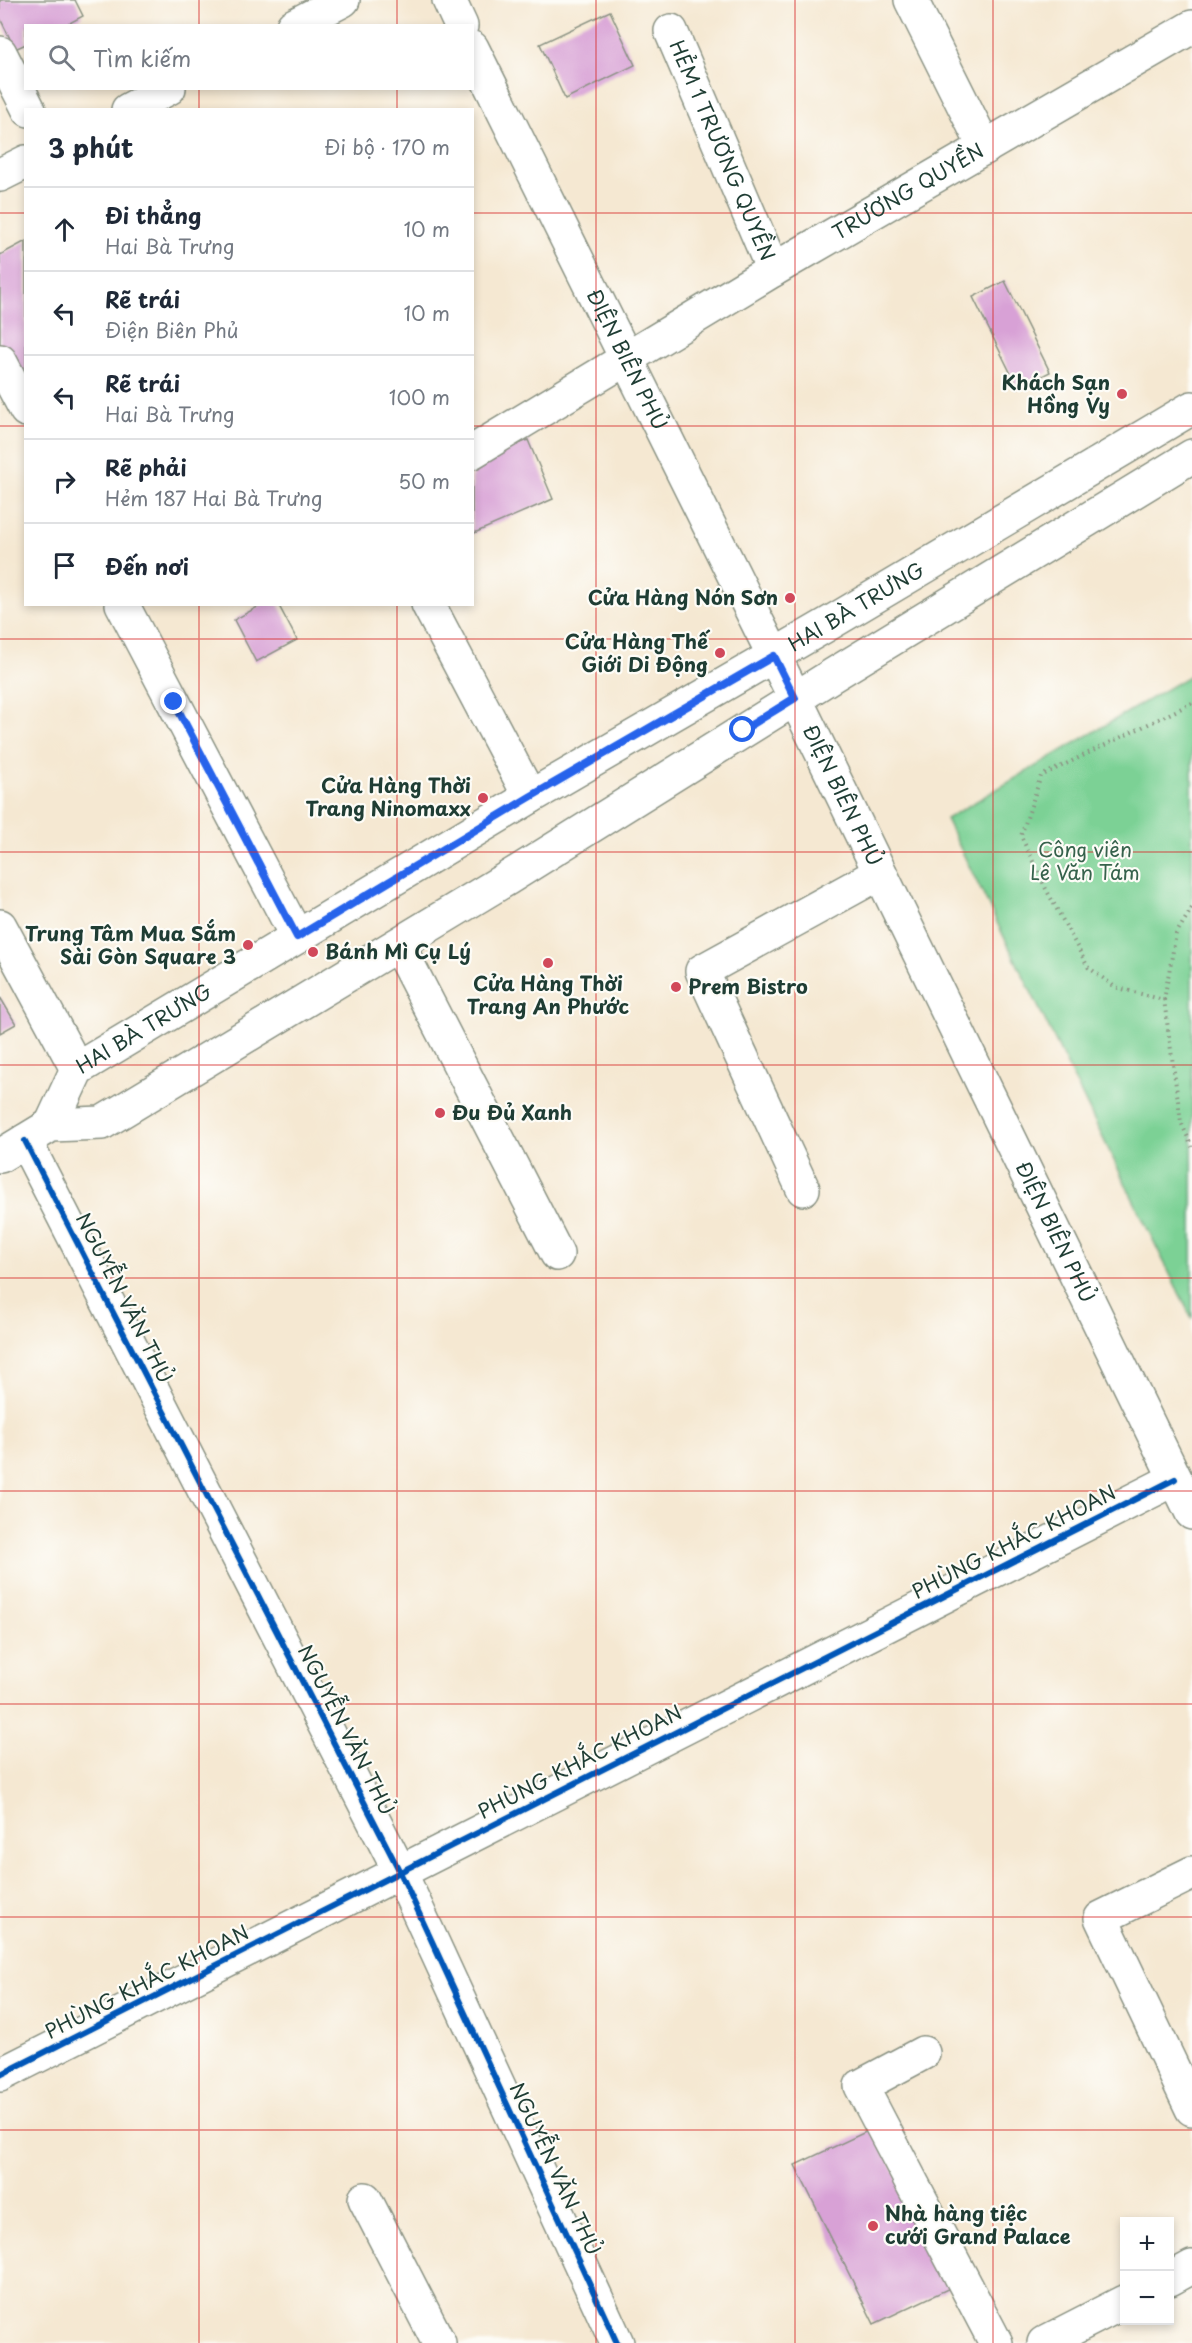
<!DOCTYPE html>
<html lang="vi">
<meta charset="utf-8">
<style>
body{margin:0;font-family:"Playpen Sans",sans-serif;background:#f6f6f7;color:#1f2937}
.controls{position:absolute;right:18px;bottom:18px;display:grid;overflow:hidden;border-radius:0px;box-shadow:0 3px 9px #0003}
.controls button{width:54px;height:54px;display:grid;place-items:center;padding:0;border:0;border-bottom:2px solid #e0e1e3;background:#fff;color:#1f2937;font:30px sans-serif}
.stop{position:absolute;width:18px;height:18px;margin:-14px;border:4px solid #2563eb;border-radius:50%;background:#fff}
.stop.end{background:#2563eb;border-color:#fff;box-shadow:0 2px 6px #0008}
.list{margin:0;padding:0;list-style:none}
h2{display:flex;justify-content:space-between;align-items:center;height:78px;margin:0;padding:0 24px;font-size:26px}
h2 small{font-size:20px;font-weight:400;color:#747a83}
.list li{display:grid;grid-template-columns:39px 1fr auto;gap:18px;align-items:center;box-sizing:border-box;height:84px;padding:0 24px;border-top:2px solid #e0e1e3}
.list b{display:block;font-size:22px;white-space:nowrap}
.list p{margin:0;font-size:20px;white-space:nowrap;color:#747a83}
.list em{font-size:20px;font-style:normal;color:#747a83}
.icon{flex:none;width:33px;height:33px;fill:none;stroke:currentColor;stroke-width:2;stroke-linecap:round;stroke-linejoin:round}
.map{position:relative;flex:none;width:1192px;height:2343px;overflow:hidden}
.search{position:absolute;background:#fff;box-shadow:0 3px 9px #0003;left:24px;top:24px;width:450px;height:66px;display:flex;align-items:center;gap:15px;box-sizing:border-box;padding:0 21px;border-radius:0px;color:#747a83;font-size:22px}
.panel{position:absolute;background:#fff;box-shadow:0 3px 9px #0003;left:24px;top:108px;width:450px;height:498px;border-radius:0px}
.map>svg:first-child{display:block}
.green{fill:#7bd195;stroke:#4d8764;stroke-width:1.5}
.building{fill:#d8a1d6}
.lines{fill:none;stroke-linecap:round;stroke-linejoin:round}
.minor-casing{stroke:#8a9283;stroke-width:36}
.major-casing{stroke:#8a9283;stroke-width:36}
.path{stroke:#8a9283;stroke-width:4;stroke-dasharray:1.5 4.5;stroke-linecap:butt}
.minor{stroke:#fff;stroke-width:33}
.major{stroke:#fff;stroke-width:33}
.cycleway-casing{stroke:#fdfcf7;stroke-width:10}
.cycleway{stroke:#0057b8;stroke-width:6}
.route{stroke:#2563eb;stroke-width:8}
.grid{fill:none;stroke:#d62828;stroke-width:1.5;stroke-opacity:0.55}
.poi-dot{fill:#d1495b;stroke:#fdfcf7;stroke-width:2}
.labels{text-anchor:middle;stroke-width:4.5;stroke-linejoin:round;paint-order:stroke}
.street-label{font-size:20px;fill:#1f3d34;stroke:#fdfcf7}
.poi-label{font-size:20px;font-weight:bold;fill:#1f3d34;stroke:#fdfcf7;text-anchor:end}
.park-label{font-size:20px;fill:#36624c;stroke:#fdfcf7}
</style>
<div class="map">
<svg width="1192" height="2343" viewBox="0 0 1192 2343">
<rect width="100%" height="100%" fill="#fdfcf7"/>
<filter id="ink" filterUnits="userSpaceOnUse"><feTurbulence type="fractalNoise" baseFrequency=".0167" numOctaves="2"/><feDisplacementMap in="SourceGraphic" scale="12" xChannelSelector="R" yChannelSelector="G"/><feConvolveMatrix kernelMatrix="1 2 1 2 8 2 1 2 1" color-interpolation-filters="sRGB"/></filter>
<filter id="wash" filterUnits="userSpaceOnUse"><feTurbulence type="fractalNoise" baseFrequency=".008" numOctaves="4" result="noise"/><feDisplacementMap in="SourceGraphic" scale="24" xChannelSelector="R" yChannelSelector="G"/><feGaussianBlur stdDeviation="1.35" result="paint"/><feColorMatrix in="noise" values="0 0 0 0 0 0 0 0 0 0 0 0 0 0 0 0 0 1.4 0 .05"/><feComposite in="paint" operator="in"/></filter>
<g filter="url(#wash)">
<rect width="100%" height="100%" fill="#f5e8d2"/>
<path class="green" d="M1192,674V1319L946,819Z"/>
<g id="blocks">
<path class="building" d="M0,0H75L83,16L64,26H26V44L15,49L0,18Z
M610,11L635,65L565,99L540,44Z
M26,241V372L11,380L0,359V255Z
M1005,281L1050,372L1018,388L973,297Z
M528,440L553,499L472,534V465Z
M263,604H278L297,640L256,662L234,620Z
M0,997L16,1024L0,1033Z
M874,2128L950,2288L874,2324L795,2165Z"/>
</g>
</g>
<g filter="url(#ink)">
<use href="#blocks" fill-opacity="0" stroke="#8a9283" stroke-width="1.5"/>
<g class="lines">
<defs>
<g id="minor">
<path d="M911,0L985,148"/>
<path d="M293,26L343,0"/>
<path id="s1" d="M671,31L773,270"/>
<path d="M0,53L29,110"/>
<path d="M128,110L169,88"/>
<path d="M0,175L26,162"/>
<path d="M0,361L26,410"/>
<path id="s2" d="M472,452L773,270L1192,27"/>
<path d="M122,604L297,937"/>
<path d="M428,604L530,797"/>
<path d="M0,926L77,1069"/>
<path d="M398,945L557,1254"/>
<path d="M25,1141L400,1872L617,2343"/>
<path d="M803,1189L702,971L880,873"/>
<path d="M1192,1873L1101,1918L1192,2109"/>
<path d="M923,2053L861,2086L996,2343"/>
<path d="M0,2075L1175,1479"/>
<path d="M365,2199L439,2343"/>
<path d="M1170,2279L1192,2267"/>
<path d="M1044,2343L1124,2302"/>
</g>
<g id="major">
<path d="M449,0L461,26"/>
<path id="s3" d="M472,48L795,698L1192,1513"/>
<path id="s4" d="M51,1125L77,1069L530,797L830,623L1192,408"/>
<path d="M0,1156L51,1125L102,1123L508,878L833,675L1192,456"/>
</g>
</defs>
<use href="#minor" class="minor-casing"/>
<use href="#major" class="major-casing"/>
<path class="path" d="M1192,703L1041,776L1021,836L1046,889L1088,967L1115,987L1164,1000L1181,1122L1192,1147
M1164,1000L1176,934L1192,908"/>
<use href="#minor" class="minor"/>
<use href="#major" class="major"/>
<defs>
<path id="cycleway" d="M25,1141L400,1872L617,2343
M0,2075L1175,1479"/>
</defs>
<use href="#cycleway" class="cycleway-casing"/>
<use href="#cycleway" class="cycleway"/>
</g>
</g>
<g class="lines" filter="url(#ink)">
<path class="route" d="M174,702L297,937L530,797L774,656L795,698L743,730"/>
</g>
<path class="grid" d="M199,0V26M397,0V26M596,0V2343M795,0V2343M993,0V2343M199,88V110M397,88V110M0,213H26M472,213H1192M0,426H26M472,426H1192M199,604V2343M397,604V2343M0,639H1192M0,852H1192M0,1065H1192M0,1278H1192M0,1491H1192M0,1704H1192M0,1917H1192M0,2130H1192"/>
<g class="poi-dot">
<circle cx="1122" cy="394" r="6"/>
<circle cx="790" cy="598" r="6"/>
<circle cx="720" cy="653" r="6"/>
<circle cx="483" cy="798" r="6"/>
<circle cx="248" cy="945" r="6"/>
<circle cx="313" cy="952" r="6"/>
<circle cx="548" cy="963" r="6"/>
<circle cx="676" cy="987" r="6"/>
<circle cx="440" cy="1113" r="6"/>
<circle cx="873" cy="2226" r="6"/>
</g>
<g class="labels">
<g class="street-label">
<text dy="7" stroke="none"><textPath href="#s1" startOffset="130">HẺM 1 TRƯƠNG QUYỀN</textPath></text>
<text dy="7" stroke="none"><textPath href="#s2" startOffset="508">TRƯƠNG QUYỀN</textPath></text>
<text dy="7" stroke="none"><textPath href="#s3" startOffset="348">ĐIỆN BIÊN PHỦ</textPath></text>
<text dy="7" stroke="none"><textPath href="#s4" startOffset="968">HAI BÀ TRƯNG</textPath></text>
<text dy="7" stroke="none"><textPath href="#s3" startOffset="834">ĐIỆN BIÊN PHỦ</textPath></text>
<text dy="7" stroke="none"><textPath href="#s4" startOffset="140">HAI BÀ TRƯNG</textPath></text>
<text dy="7" stroke="none"><textPath href="#s3" startOffset="1320">ĐIỆN BIÊN PHỦ</textPath></text>
<text transform="translate(124 1298) rotate(63)" y="7">NGUYỄN VĂN THỦ</text>
<text transform="translate(1014 1542) rotate(-27)" y="7">PHÙNG KHẮC KHOAN</text>
<text transform="translate(346 1730) rotate(63)" y="7">NGUYỄN VĂN THỦ</text>
<text transform="translate(580 1762) rotate(-27)" y="7">PHÙNG KHẮC KHOAN</text>
<text transform="translate(147 1982) rotate(-27)" y="7">PHÙNG KHẮC KHOAN</text>
<text transform="translate(555 2169) rotate(65)" y="7">NGUYỄN VĂN THỦ</text>
</g>
<g class="poi-label">
<text x="1110" y="390">Khách Sạn<tspan x="1110" dy="23">Hồng Vy</tspan></text>
<text x="778" y="605">Cửa Hàng Nón Sơn</text>
<text x="708" y="649">Cửa Hàng Thế<tspan x="708" dy="23">Giới Di Động</tspan></text>
<text x="471" y="793">Cửa Hàng Thời<tspan x="471" dy="23">Trang Ninomaxx</tspan></text>
<text x="236" y="941">Trung Tâm Mua Sắm<tspan x="236" dy="23">Sài Gòn Square 3</tspan></text>
<text x="325" y="959" text-anchor="start">Bánh Mì Cụ Lý</text>
<text x="548" y="991" text-anchor="middle">Cửa Hàng Thời<tspan x="548" dy="23">Trang An Phước</tspan></text>
<text x="688" y="994" text-anchor="start">Prem Bistro</text>
<text x="452" y="1120" text-anchor="start">Đu Đủ Xanh</text>
<text x="885" y="2221" text-anchor="start">Nhà hàng tiệc<tspan x="885" dy="23">cưới Grand Palace</tspan></text>
</g>
<g class="park-label">
<text x="1085" y="857">Công viên<tspan x="1085" dy="23">Lê Văn Tám</tspan></text>
</g>
</g>
</svg>
<div class="controls">
<button>+</button>
<button>−</button>
</div>
<div class="stop" style="left:743px;top:730px"></div>
<div class="stop end" style="left:174px;top:702px"></div>
<div class="search"><svg class="icon" aria-label="search" viewBox="0 0 24 24"><circle cx="10" cy="10" r="6"/><path d="M15 15l6 6"/></svg>Tìm kiếm</div>
<section class="panel">
<h2>3 phút<small>Đi bộ · 170 m</small></h2>
<ul class="list">
<li><svg class="icon" aria-label="ahead" viewBox="0 0 24 24"><path d="M12 20V5M6 11l6-6 6 6"/></svg><div><b>Đi thẳng</b><p>Hai Bà Trưng</p></div><em>10 m</em></li>
<li><svg class="icon" aria-label="left" viewBox="0 0 24 24"><path d="M17 20v-9H6M10 6l-5 5 5 5"/></svg><div><b>Rẽ trái</b><p>Điện Biên Phủ</p></div><em>10 m</em></li>
<li><svg class="icon" aria-label="left" viewBox="0 0 24 24"><path d="M17 20v-9H6M10 6l-5 5 5 5"/></svg><div><b>Rẽ trái</b><p>Hai Bà Trưng</p></div><em>100 m</em></li>
<li><svg class="icon" aria-label="right" viewBox="0 0 24 24"><path d="M7 20v-9h11M14 6l5 5-5 5"/></svg><div><b>Rẽ phải</b><p>Hẻm 187 Hai Bà Trưng</p></div><em>50 m</em></li>
<li><svg class="icon" aria-label="arrive" viewBox="0 0 24 24"><path d="M6 21V4h12l-3 4 3 4H6"/></svg><div><b>Đến nơi</b></div></li>
</ul>
</section>
</div>
